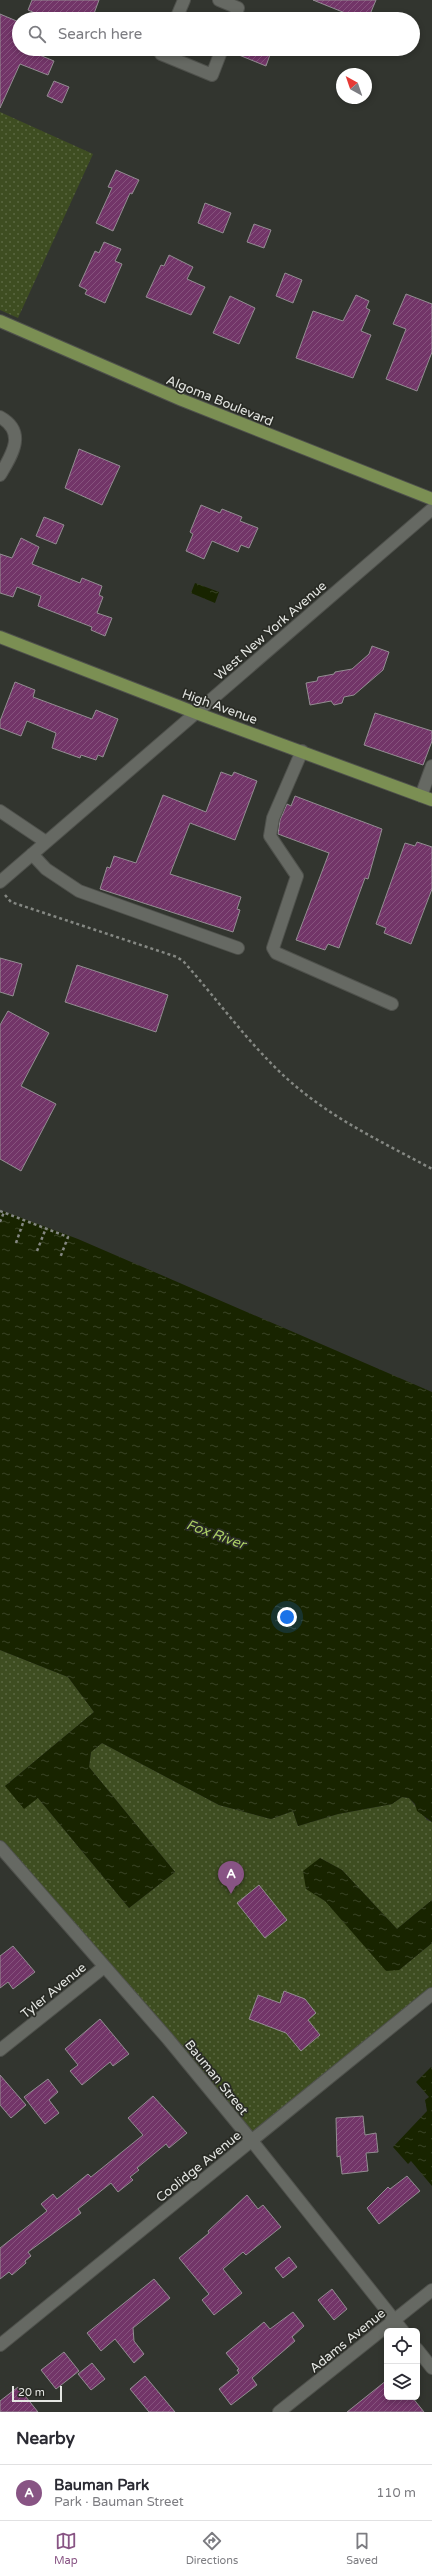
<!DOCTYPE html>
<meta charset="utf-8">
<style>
body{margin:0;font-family:"Varela Round",sans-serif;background:#f2f2f3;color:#2b2b33}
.controls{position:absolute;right:12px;bottom:12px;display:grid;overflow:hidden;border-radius:6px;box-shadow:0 2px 6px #0003}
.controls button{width:36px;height:36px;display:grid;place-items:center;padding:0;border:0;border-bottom:1px solid #e1e1e2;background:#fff;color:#2b2b33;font:20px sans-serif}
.compass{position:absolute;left:336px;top:68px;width:36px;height:36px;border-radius:50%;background:#fff;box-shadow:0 2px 6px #0003;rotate:320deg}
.scale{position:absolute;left:12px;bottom:10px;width:50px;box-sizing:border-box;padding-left:4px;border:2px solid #e5e7e3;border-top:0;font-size:11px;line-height:14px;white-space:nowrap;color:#e5e7e3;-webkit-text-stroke:3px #292b25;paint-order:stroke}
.you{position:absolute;left:287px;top:1617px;width:14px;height:14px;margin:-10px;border:3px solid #fff;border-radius:50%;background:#1a73e8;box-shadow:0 0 0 6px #1a73e833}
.badge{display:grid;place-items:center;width:26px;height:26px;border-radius:50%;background:#885484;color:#fff;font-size:13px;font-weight:700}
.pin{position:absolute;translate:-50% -33px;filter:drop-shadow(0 1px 2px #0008)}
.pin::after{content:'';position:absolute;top:21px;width:14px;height:12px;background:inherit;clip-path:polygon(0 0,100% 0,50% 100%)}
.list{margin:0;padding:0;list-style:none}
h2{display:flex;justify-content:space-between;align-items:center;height:52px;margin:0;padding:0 16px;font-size:17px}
h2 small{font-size:13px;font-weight:400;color:#7c7c81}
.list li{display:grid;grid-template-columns:26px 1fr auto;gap:12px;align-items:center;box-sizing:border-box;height:56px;padding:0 16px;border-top:1px solid #e1e1e2}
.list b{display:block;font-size:15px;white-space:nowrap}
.list p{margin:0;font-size:13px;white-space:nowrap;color:#7c7c81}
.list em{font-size:13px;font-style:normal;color:#7c7c81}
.icon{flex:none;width:22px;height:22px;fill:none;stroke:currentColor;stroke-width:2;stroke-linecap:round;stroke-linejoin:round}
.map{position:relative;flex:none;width:432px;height:2412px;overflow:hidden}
.search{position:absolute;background:#fff;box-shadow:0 2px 6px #0003;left:12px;right:12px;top:12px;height:44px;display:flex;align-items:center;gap:10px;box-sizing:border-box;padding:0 14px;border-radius:22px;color:#7c7c81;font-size:15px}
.sheet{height:108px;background:#fff}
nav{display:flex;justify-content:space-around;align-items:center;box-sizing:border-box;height:56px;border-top:1px solid #e1e1e2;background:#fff;font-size:11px;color:#7c7c81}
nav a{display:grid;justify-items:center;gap:2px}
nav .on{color:#885484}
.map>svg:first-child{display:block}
.park{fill:url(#park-dots)}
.water{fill:url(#water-ripples)}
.building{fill:url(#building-hatch);stroke:#938d92}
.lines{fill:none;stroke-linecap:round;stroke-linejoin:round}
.minor-casing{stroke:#4f514c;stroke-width:14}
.major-casing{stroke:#4f514c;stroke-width:14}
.path{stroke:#858883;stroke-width:2.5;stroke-dasharray:3 3;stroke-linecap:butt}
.minor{stroke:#666963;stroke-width:12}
.major{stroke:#7b8f53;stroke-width:12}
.labels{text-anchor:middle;stroke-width:3.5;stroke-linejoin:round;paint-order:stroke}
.street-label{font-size:13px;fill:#e5e7e3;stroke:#292b25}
.water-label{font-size:14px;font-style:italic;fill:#abcf65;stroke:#292b25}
</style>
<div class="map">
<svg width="432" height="2412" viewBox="0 0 432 2412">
<defs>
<pattern id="park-dots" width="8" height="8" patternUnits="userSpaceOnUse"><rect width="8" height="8" fill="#3e4d21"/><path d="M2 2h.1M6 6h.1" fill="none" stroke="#5a6741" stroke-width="1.8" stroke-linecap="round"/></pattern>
<pattern id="water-ripples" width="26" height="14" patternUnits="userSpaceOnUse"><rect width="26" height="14" fill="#182400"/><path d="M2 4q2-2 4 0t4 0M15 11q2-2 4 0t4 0" fill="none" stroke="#394425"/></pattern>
<pattern id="building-hatch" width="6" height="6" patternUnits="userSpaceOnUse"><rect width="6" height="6" fill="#723568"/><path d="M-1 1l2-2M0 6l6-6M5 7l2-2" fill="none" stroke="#86527d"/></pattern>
</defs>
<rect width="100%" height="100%" fill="#32352f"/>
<path class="park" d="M0,112L93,154L18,318L0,310Z
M0,1650L68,1677L94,1712L5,1786L38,1798L129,1908L175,1872L89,1767L91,1752L102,1743L219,1805L271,1819L293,1811L298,1826L338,1814L392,1804L402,1797L409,1798L427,1820L432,1822V1900L397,1929L342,1870L320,1858L310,1890L325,1901L399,1970L432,1943V1994L252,2141L0,1847Z"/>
<path class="water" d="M195,583L219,592L215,603L191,593Z
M0,1210L78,1239L432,1392V1822L417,1811L415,1804L409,1798L402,1797L392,1804L338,1814L298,1826L293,1811L271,1819L219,1805L102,1743L91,1752L89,1767L175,1872L129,1908L38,1798L24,1809L5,1786L94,1712L68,1677L0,1650Z
M320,1858L342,1870L397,1929L432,1900V1943L399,1970L386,1971L325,1901L306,1889L303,1871Z
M431,2067L432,2069V2186L411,2161L408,2164L393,2147L427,2111L425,2100L429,2097L416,2082Z"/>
<path class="building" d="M32,0H99L92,19H49L28,10Z
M313,0H376L368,19H360Z
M0,14L19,22V49H25L54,61L48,75L20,64L0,108Z
M229,49H272L266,66L229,51Z
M54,81L69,87L62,103L47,96Z
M116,170L139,180L132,194L130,193L113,231L96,223L112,188L108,187Z
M205,203L231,213L223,233L198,223Z
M254,224L271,230L264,248L247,242Z
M104,242L121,249L115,261L122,264L105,303L85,294L87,290L79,286L95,251L99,253Z
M169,255L193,267L187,279L205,287L191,315L146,297L161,265L164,266Z
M285,273L302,280L293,303L276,296Z
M406,294L432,304V352L417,391L386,379L406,329L393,324Z
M356,295L369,301L366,308L370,310L361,331L371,335L353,378L296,358L313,311L343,321Z
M230,296L255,308L239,344L213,333Z
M79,449L120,466L102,505L65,488Z
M201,505L220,513L222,509L242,517L240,521L258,528L249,548L241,545L238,552L212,541L204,559L186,551L193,534L190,532Z
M44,517L64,525L56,544L36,536Z
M21,538L39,547L32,564L80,583L82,578L102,586L99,595L103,597L97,613L112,618L105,636L91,630L92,627L38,606L41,596L17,587L13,597L0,593V554L12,558Z
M372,646L389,652L383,670L354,695L344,697L342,703L334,705L331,701L310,705L306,683L317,681L318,677L334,674L335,672L352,669L369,654Z
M15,682L35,690L33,697L92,719L96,710L118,719L103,757L98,755L96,760L81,755L80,758L52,748L56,733L27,721L21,736L0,728V721Z
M375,713L432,731V741L423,765L364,745Z
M221,772L232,776L234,772L257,781L235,840L190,823L170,874L241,897L237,909L240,910L233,932L100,889L107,867L110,868L114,856L136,863L163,795L206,812Z
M295,796L382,829L368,879L365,878L339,948L328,944L325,950L296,940L329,853L278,834L280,820L287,804L291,806Z
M417,842L432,847V889L411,944L384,933L386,928L376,924L405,843L415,846Z
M0,958L22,964L13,996L0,992Z
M77,965L168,995L156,1032L65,1002Z
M8,1011L49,1033L21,1086L56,1104L21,1171L0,1159V1025Z
M259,1885L287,1920L265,1938L237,1903Z
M13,1946L35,1972L13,1989L8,1982L0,1988V1956Z
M284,1991L305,1999L316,2013L308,2020L320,2035L301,2051L286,2033L249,2019L258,1995L280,2003Z
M100,2019L129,2054L113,2066L110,2062L82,2085L70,2071L78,2065L65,2049Z
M0,2075L26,2105L11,2118L0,2105Z
M48,2079L58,2092L49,2100L59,2113L45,2124L24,2097Z
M153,2096L187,2133L169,2148L166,2144L137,2168L139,2170L130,2177L133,2180L118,2192L111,2183L78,2209L81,2213L28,2252L31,2256L25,2261L26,2263L12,2275L9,2272L0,2279V2248L47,2211L41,2204L53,2194L57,2199L88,2174L91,2177L143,2135L128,2118Z
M363,2116L365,2135L376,2133L378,2152L366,2153L368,2171L342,2174L340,2156L337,2157L336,2118Z
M407,2176L420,2191L379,2224L367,2208L388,2187L390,2189Z
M247,2195L258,2209L263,2205L281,2227L246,2255L243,2252L223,2269L242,2293L214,2315L202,2300L209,2294L179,2258L209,2233L208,2231Z
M289,2257L297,2267L283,2278L275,2268Z
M154,2279L170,2298L133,2328L134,2341L144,2354L134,2363L115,2339L101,2351L87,2333Z
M332,2289L347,2309L334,2320L318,2300Z
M293,2312L304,2326L292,2337L295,2341L252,2378L257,2385L231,2405L219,2389L239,2373L237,2370L239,2369L226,2353L264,2322L270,2329Z
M64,2352L79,2371L56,2389L41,2370Z
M92,2363L105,2379L91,2390L78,2374Z
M145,2376L175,2412H149L130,2389Z
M387,2380V2397H412L424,2412H347Z
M18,2387L38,2412H0V2401Z"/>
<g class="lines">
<defs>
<path id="minor" d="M219,0L238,8L234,19
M176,19L184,0
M163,49L161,54L212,75L222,49
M0,417C27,432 12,455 0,475
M302,751L273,818L270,836L297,876L273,948L276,953L392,1004
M421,796L432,766
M0,811L46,842
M32,854L46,869L79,891L238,948
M0,882L432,509
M0,1847L168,2039L252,2141L403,2331
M0,2050L104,1967
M0,2345L432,1994
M417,2349L432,2368
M279,2412L432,2290"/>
<path id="major" d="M0,321L182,400L432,499
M0,637L196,713L432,800"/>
</defs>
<use href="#minor" class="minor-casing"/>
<use href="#major" class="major-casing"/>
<path class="path" d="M5,895L11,902L177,957L184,962C223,1006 258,1057 304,1093C343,1124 388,1145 432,1169
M0,1211L68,1237L60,1258
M0,1222L4,1212
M16,1243L24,1220
M37,1251L46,1228"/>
<use href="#minor" class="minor"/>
<use href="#major" class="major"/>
</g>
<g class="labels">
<g class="street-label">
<text transform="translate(220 400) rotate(22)" y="5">Algoma Boulevard</text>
<text transform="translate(270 630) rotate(-41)" y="5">West New York Avenue</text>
<text transform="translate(220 706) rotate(20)" y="5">High Avenue</text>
<text transform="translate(53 1990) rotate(-39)" y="5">Tyler Avenue</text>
<text transform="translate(217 2077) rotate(51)" y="5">Bauman Street</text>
<text transform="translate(198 2166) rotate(-39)" y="5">Coolidge Avenue</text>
<text transform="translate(347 2340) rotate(-39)" y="5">Adams Avenue</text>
</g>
<g class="water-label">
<text transform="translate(216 1534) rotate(20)" y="5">Fox River</text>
</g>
</g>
</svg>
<div class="controls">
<button><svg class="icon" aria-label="locate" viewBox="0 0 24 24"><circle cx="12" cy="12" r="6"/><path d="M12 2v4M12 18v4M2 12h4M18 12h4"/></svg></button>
<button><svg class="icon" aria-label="layers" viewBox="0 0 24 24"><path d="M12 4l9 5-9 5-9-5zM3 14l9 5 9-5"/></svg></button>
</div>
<svg class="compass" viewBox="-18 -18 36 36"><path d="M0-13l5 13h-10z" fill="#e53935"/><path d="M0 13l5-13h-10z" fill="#7c7c81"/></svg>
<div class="scale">20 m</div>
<div class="you"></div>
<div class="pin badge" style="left:231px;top:1894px">A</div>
<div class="search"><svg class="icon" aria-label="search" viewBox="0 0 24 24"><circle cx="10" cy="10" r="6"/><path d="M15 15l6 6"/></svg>Search here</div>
</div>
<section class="sheet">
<h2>Nearby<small></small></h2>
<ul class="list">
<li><span class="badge">A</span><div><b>Bauman Park</b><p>Park · Bauman Street</p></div><em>110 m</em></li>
</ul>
</section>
<nav>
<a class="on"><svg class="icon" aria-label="map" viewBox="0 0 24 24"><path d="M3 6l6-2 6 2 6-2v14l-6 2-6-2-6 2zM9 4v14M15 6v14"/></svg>Map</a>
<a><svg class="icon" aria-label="directions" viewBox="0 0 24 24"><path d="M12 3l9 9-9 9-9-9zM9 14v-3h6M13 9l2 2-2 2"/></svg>Directions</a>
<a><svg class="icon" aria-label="saved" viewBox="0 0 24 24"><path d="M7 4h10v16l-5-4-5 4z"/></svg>Saved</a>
</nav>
